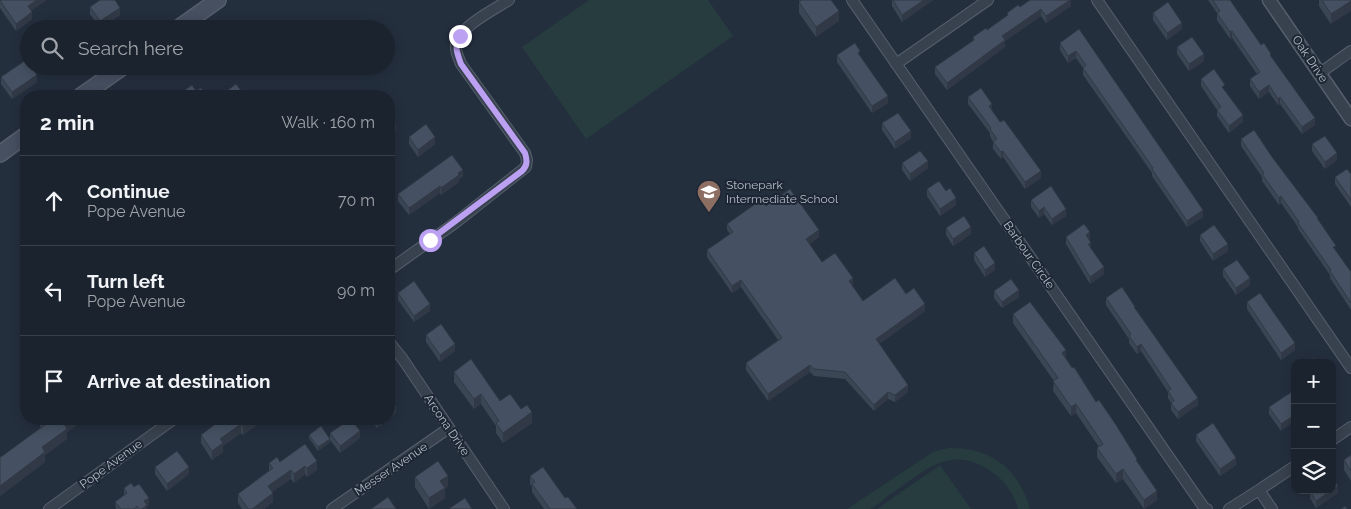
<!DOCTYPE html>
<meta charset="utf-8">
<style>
body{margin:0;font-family:Raleway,sans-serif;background:#282f3a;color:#f1f3f6}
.controls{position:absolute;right:15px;bottom:15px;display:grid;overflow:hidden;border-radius:10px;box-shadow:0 2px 12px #0003}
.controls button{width:45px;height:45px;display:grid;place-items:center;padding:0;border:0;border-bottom:1px solid #39404a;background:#1b232e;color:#f1f3f6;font:25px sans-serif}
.stop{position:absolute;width:15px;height:15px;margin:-11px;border:4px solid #bca0f2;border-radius:50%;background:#fff}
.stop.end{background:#bca0f2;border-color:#fff;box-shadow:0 1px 5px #0008}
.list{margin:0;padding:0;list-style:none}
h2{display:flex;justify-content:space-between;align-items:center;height:65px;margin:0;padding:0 20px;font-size:21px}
h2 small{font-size:16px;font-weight:400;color:#a0a4aa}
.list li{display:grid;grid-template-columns:32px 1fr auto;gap:15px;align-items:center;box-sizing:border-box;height:90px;padding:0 20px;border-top:1px solid #39404a}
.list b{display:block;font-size:19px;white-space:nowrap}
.list p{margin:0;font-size:16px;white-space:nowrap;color:#a0a4aa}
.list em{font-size:16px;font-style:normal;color:#a0a4aa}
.icon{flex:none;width:28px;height:28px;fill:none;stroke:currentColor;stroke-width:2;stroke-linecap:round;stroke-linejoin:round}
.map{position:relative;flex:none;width:1351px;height:509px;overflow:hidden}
.search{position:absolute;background:#1b232e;box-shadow:0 2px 12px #0003;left:20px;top:20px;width:375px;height:55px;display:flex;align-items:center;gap:12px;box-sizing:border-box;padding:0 18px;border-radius:28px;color:#a0a4aa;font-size:19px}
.panel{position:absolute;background:#1b232e;box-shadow:0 2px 12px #0003;left:20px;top:90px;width:375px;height:335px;border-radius:20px}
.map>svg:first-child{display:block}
.green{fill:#263c3f}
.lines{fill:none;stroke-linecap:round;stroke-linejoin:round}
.minor-casing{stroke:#565f6c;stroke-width:12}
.tertiary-casing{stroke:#565f6c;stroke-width:15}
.secondary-casing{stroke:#565f6c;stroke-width:18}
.minor{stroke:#38414e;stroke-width:10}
.tertiary{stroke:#38414e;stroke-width:12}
.secondary{stroke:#465061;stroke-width:15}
.wall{fill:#3b4654}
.shaded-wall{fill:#303945}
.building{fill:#455162;stroke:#303945}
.route{stroke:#bca0f2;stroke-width:6}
.labels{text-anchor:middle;stroke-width:4;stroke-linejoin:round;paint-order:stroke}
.street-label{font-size:12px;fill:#b4bcc9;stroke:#1d2633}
.poi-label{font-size:12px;fill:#b4bcc9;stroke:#1d2633;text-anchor:start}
</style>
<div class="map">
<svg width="1351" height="509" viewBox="0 0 1351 509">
<rect width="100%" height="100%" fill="#242f3e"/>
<path class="green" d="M589,0H708L733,36L586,139L522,47Z
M948,448C990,447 1019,468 1030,509H1018C1015,495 1004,480 992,472C950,442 924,472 889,495C884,499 877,506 870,509C864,509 854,509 847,509L933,452Z
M940,465L971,509H877Z"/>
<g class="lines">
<defs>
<path id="minor" d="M852,0L1205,509H1207
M1097,0L1351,368
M896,64L988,0
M1320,73L1351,51
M389,270L455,223L526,167L527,160L525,153L461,64C459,58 455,52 456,45C457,28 495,9 509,0
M389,342L402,358L504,509
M1332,440L1351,427
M49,509L174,419
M332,509L449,428
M1229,509L1259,490
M1272,509L1259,490L1295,466"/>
<path id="tertiary" d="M1269,0L1351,119"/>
<path id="secondary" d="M177,29L218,0
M81,96L124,66
M0,154L26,135"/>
</defs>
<use href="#minor" class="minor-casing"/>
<use href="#tertiary" class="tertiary-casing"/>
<use href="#secondary" class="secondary-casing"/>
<use href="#minor" class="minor"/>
<use href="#tertiary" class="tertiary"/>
<use href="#secondary" class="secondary"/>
</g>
<path class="wall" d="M0,0L31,11L32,19L16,31L0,8Z
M799,0H831L839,21L816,37L799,13Z
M892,0H933L902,22L892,6Z
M1071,0V6L1046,23L1041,16L1005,41V47L947,90L935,74V67L973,41V37L987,30L1007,16V13L1020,7Z
M1208,0H1230L1261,45L1271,58L1315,125L1302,134L1280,104L1278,105L1269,92L1259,99L1250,86V79L1257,74L1232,38L1230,39L1217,20V13Z
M1319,0H1351L1331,24L1319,6Z
M90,7L120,15L100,28L90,14Z
M1153,13L1182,29L1167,40L1153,20Z
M1079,29L1203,217L1187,227L1152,176V173L1083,75V68L1076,58L1068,63L1060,50V43Z
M1177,47L1204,61L1189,71L1177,54Z
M837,55L860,56L888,103L872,113L837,62Z
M1,77L37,82L12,99L1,84Z
M1201,79L1225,91L1243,122L1229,133L1217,116V110L1201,86Z
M968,97L992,111L1041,178L1025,189L1003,157L1001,159L993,149V142L990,136V133L968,104Z
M882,123L911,138L895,149L882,130Z
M409,137L435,144L418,157L409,144Z
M1241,139L1272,157L1318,220L1336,251L1351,272V310L1330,278V275L1298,229V227L1281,203L1279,205L1262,181V177L1241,146Z
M1312,144L1337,160L1325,169L1312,151Z
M902,163L928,168L910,181L902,170Z
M1351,174V207L1335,184V177Z
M463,177L459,179V182L441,195L440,193L409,215L398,201V194Z
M927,189L946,191L956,205L940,216L927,196Z
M1031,200L1066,216L1052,225L1044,214L1039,218L1031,207Z
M766,206L819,237L809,244L822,262L853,285L852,286L863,301L906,294L925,311L879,344L908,392L895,402L888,399L874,411L845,379L814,376L810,372L768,401L746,370V363L778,340L741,287L732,293L707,257V250L730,234L727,230V224Z
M946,228L971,234L953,246L946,235Z
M1200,235L1228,251L1213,261L1200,241Z
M1066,237L1090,239L1089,240L1091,248L1104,274L1090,284L1066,244Z
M974,253L995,270L985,277L974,260Z
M1223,269L1250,285L1236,295L1223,276Z
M994,291L1019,297L1002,308L994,298Z
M398,293L430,311L414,322L398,300Z
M1106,298L1135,309L1198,405L1178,419L1171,410V403L1168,398V392L1141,351L1137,354L1129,343V339L1106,305Z
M1247,302L1295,350L1281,360L1247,309Z
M1013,314L1066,358L1137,463L1157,500L1144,509L1123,479L1116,483L1097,457V448L1099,447L1076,413L1071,416L1053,391L1054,381L1013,323Z
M426,335L455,351L440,362L426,342Z
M454,372L500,401L521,409L532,423L503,443L496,433V426L481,404L474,409L454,382Z
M1293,391L1281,431L1269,414V407Z
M396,413L377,428L370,419H389Z
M40,419H78V424L67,432V439L45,455V462L0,496V456L1,457L41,428L40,427Z
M222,419H265L243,435L241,433L223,446V452L212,460L201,443V435Z
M330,433L360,438L340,453L330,440Z
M309,435L330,442L318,451L309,438Z
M1196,435L1236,465L1220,476L1196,441Z
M305,444L317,470L307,477L305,474L294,483L291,479L272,492L273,502L264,509H242L238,503V494L269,471V463L280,462Z
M1351,455V481L1344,470V460Z
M155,467L189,474L167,491L155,474Z
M530,476L565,498L577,509H544L532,492V486L530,484Z
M415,477L448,486L445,489V498L429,509L415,487Z
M124,488L149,505L147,506V509H116L115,502L124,495Z
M1310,491L1338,493L1316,508L1310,498Z"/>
<path class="shaded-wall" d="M37,0H47L28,13V6Z
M924,0H933L902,22V15Z
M1070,0H1071V6L1046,23V16Z
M1351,1V11L1331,24V14Z
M120,8V15L100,28V21Z
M1041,9V16L1005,41V47L947,90V83L1002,36Z
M839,11V21L816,37V27Z
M32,12V19L16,31V24Z
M1182,23V29L1167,40V33Z
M1232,31V38L1230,39V32Z
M1076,51V58L1068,63V56Z
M1204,54V61L1189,71V64Z
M52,66H58L52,70Z
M37,75V82L12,99V92Z
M1269,85V92L1259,99V92Z
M888,96V103L872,113V106Z
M1280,97V104L1278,105V99Z
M992,104V111L989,106Z
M1243,115V122L1229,133V126Z
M1315,118V125L1302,134V127Z
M396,125V132L389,136V129Z
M911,131V138L895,149V142Z
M435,137V144L418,157V150Z
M1003,151V157L1001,159V152Z
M1337,153V160L1325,169V162Z
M928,161V168L910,181V174Z
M463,170V177L459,179V182L441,195V188Z
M1041,171V178L1025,189V182Z
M440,186V193L409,215V208Z
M1281,196V203L1279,205V198Z
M956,198V205L940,216V209Z
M1044,207V214L1039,218V211Z
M1066,209V216L1052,225V219Z
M1203,210V217L1187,227V221Z
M971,227V234L953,246V239Z
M819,230V237L806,246V239Z
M1090,232V239L1086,242V235Z
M1228,244V251L1213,261V254Z
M995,263V270L985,277V270Z
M1104,267V274L1090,284V277Z
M853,278V285L849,288V281Z
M1250,278V285L1236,295V288Z
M741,280V287L732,293V286Z
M1019,290V297L1002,308V302Z
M430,304V311L414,322V316Z
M925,304V311L876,346V339Z
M1295,343V350L1281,360V353Z
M455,344V351L440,362V355Z
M1141,344V351L1137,354V347Z
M1066,350V360L1062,353Z
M810,365V372L768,401V394Z
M908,385V392L895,402V395Z
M1334,388V395L1332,396V390Z
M888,392V399L874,411V405Z
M481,394V404L474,409V399Z
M1198,398V405L1178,419V412Z
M1076,404V413L1071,416V407Z
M396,407V413L377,428V421L380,419H389V412Z
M532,412V423L503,443V433Z
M1295,415V421L1281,431V424Z
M72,419H78V424L67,432V439L45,455V462L0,496V486L42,447L64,424Z
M253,419H265L243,435V426Z
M241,424V433L223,446V452L212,460V451L220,439Z
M360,431V438L340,453V446Z
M330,439V442L318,451V447Z
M1236,458V465L1220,476V469Z
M317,461V470L307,477V468Z
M305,466V474L294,483V474Z
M189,467V474L167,491V484Z
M1123,469V479L1116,483V474Z
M291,470V479L268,495V486Z
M448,476V486L445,489V498L429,509V498L440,481Z
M1338,486V493L1316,508V501Z
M1157,491V500L1144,509V500Z
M273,493V502L264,509H252Z
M149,498V505L147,506V509H142L144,501Z"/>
<path class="building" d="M0,0H37L28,6L32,12L16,24Z
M100,0H115L120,8L100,21L90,7Z
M802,0H831L839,11L816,27L799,2Z
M893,0H924L902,15Z
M1030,0H1070L1046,16L1041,9L1002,36L1005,40L947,83L935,67L974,40L973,37L986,28L987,30L1008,15L1007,13L1018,5L1020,7Z
M1213,0H1230L1261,45L1264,43L1271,54L1270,55L1315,118L1302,127L1280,97L1278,99L1269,85L1259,92L1250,79L1260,72L1232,31L1230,32L1217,13L1220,11Z
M1322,0H1351V1L1331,14Z
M1168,2L1182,23L1167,33L1153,13Z
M251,24L255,29H245Z
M1079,29L1203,210L1187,221L1152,169L1153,168L1083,68L1086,65L1076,51L1068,56L1060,43Z
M1192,37L1204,54L1189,64L1177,47Z
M855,43L860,51L858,53L888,96L872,106L837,55Z
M26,60L29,63V66H31L37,75L12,92L1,77Z
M1214,69L1225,85L1222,87L1243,115L1229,126L1217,110L1221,107L1201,79Z
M236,84L245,96H220Z
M192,85L196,91L201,88L207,96H183L181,93Z
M981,88L992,104L989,106L1000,122L1004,120L1041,171L1025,182L1003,151L1001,152L993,142L997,139L990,129L991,128L968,97Z
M389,112L396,125L389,129Z
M898,113L911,131L895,142L882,123Z
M426,124L435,137L418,150L409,137Z
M1254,130L1272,157L1318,218H1317L1336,246L1333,247L1351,272V303L1330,271L1331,270L1298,223L1299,222L1281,196L1279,198L1262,174L1264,173L1241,139Z
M1325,136L1337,153L1325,162L1312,144Z
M920,151L928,161L910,174L902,163Z
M452,155L463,170L458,173L459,175L441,188L440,186L409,208L398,194Z
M1347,169L1351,174V200L1335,177Z
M939,181L946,191L950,188L956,198L940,209L927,189Z
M1051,186L1066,209L1052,219L1044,207L1039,211L1031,200Z
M790,189L819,230L806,239L822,262L835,253L853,278L849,281L863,301L895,278L906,294L914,288L925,304L876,339L908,385L895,395L888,392L874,405L845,372L814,369L810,365L768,394L746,363L782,338L741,280L732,286L707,250L733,232L727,224L761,200L766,206Z
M964,216L971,227L953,239L946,228Z
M1084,224L1090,232L1086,235L1091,243L1088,244L1104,267L1090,277L1066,237Z
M1214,225L1228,244L1213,254L1200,235Z
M984,246L995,263L985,270L974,253Z
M1237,260L1250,278L1236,288L1223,269Z
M1011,279L1019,290L1002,302L994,291Z
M414,281L430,304L414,316L398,293Z
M1122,287L1135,307H1134L1198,398L1178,412L1171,403L1174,401L1168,391L1171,389L1141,344L1137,347L1129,336L1131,334L1106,298Z
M1260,293L1295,343L1281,353L1247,302Z
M1030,302L1066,350L1062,353L1072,368L1074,367L1096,402L1099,400L1116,425L1137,459L1136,460L1157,491L1144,500L1123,469L1116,474L1097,448L1103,444L1076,404L1071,407L1053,381L1058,378L1013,314Z
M441,324L455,344L440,355L426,335Z
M1314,358L1317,363H1307Z
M471,359L500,401L510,394L521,409L527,405L532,412L503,433L496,423L499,421L481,394L474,399L454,372Z
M1293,391L1295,394V415L1281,424L1269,407Z
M389,396L396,407L389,412Z
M41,419H72L64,424L67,429L42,447L45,452L0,486V456L1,457L46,424Z
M222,419H253L243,426L241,424L220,439L223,443L212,451L201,435Z
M350,419H351L360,431L340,446L330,433Z
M1213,423L1236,458L1220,469L1196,435Z
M321,426L330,439L318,447L309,435Z
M305,444L317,461L307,468L305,466L294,474L291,470L268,486L273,493L252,509H248L238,494L273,468L269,463L277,457L280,462Z
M177,451L189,467L167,484L155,467Z
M1351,455V471L1344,460Z
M438,461L448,476L440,481L445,488L429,498L415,477Z
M543,467L565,498L568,497L577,509H550L532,484L535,482L530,476Z
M1332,478L1338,486L1332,490Z
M131,483L134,487L139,484L149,498L144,501L147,505L142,509H139L137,506L134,509H121L115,502L127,493L124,488Z
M1312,490H1332L1316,501L1310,491Z
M388,497L396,509H371Z
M465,498L472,509H450V508Z
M1345,506L1347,509H1341Z"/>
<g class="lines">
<path class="route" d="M430,240L522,171C528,165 527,160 525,153L461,64C457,53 454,47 460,36"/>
</g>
<defs>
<symbol id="school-pin" viewBox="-11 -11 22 30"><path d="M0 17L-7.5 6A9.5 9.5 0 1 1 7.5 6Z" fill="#8d6e63" stroke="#1d2633"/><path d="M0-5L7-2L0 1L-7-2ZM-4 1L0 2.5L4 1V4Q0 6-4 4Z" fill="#fff"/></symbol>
</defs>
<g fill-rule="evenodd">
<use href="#school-pin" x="695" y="178" width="28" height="38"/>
</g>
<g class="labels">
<g class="street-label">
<text transform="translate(1310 59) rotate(56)" y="4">Oak Drive</text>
<text transform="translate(1029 255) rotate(55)" y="4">Barbour Circle</text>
<text transform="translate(447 425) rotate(56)" y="4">Arcona Drive</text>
<text transform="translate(111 464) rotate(-36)" y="4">Pope Avenue</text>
<text transform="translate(391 469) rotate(-34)" y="4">Messer Avenue</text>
</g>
<g class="poi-label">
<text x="726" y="189">Stonepark<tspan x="726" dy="14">Intermediate School</tspan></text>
</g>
</g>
</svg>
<div class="controls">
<button>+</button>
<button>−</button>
<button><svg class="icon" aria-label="layers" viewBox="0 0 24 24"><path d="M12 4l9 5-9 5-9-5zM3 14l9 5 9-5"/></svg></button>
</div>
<div class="stop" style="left:430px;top:240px"></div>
<div class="stop end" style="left:460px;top:36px"></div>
<div class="search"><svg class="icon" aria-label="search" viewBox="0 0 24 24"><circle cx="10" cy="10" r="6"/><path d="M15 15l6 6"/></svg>Search here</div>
<section class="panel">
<h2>2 min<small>Walk · 160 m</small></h2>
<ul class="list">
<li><svg class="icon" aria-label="ahead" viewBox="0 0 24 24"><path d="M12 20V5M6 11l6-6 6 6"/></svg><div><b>Continue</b><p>Pope Avenue</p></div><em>70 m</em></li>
<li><svg class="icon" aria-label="left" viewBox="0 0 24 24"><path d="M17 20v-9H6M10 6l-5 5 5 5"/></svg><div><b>Turn left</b><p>Pope Avenue</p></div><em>90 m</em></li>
<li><svg class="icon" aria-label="arrive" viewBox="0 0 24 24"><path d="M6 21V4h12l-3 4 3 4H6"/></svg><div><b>Arrive at destination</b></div></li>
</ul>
</section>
</div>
